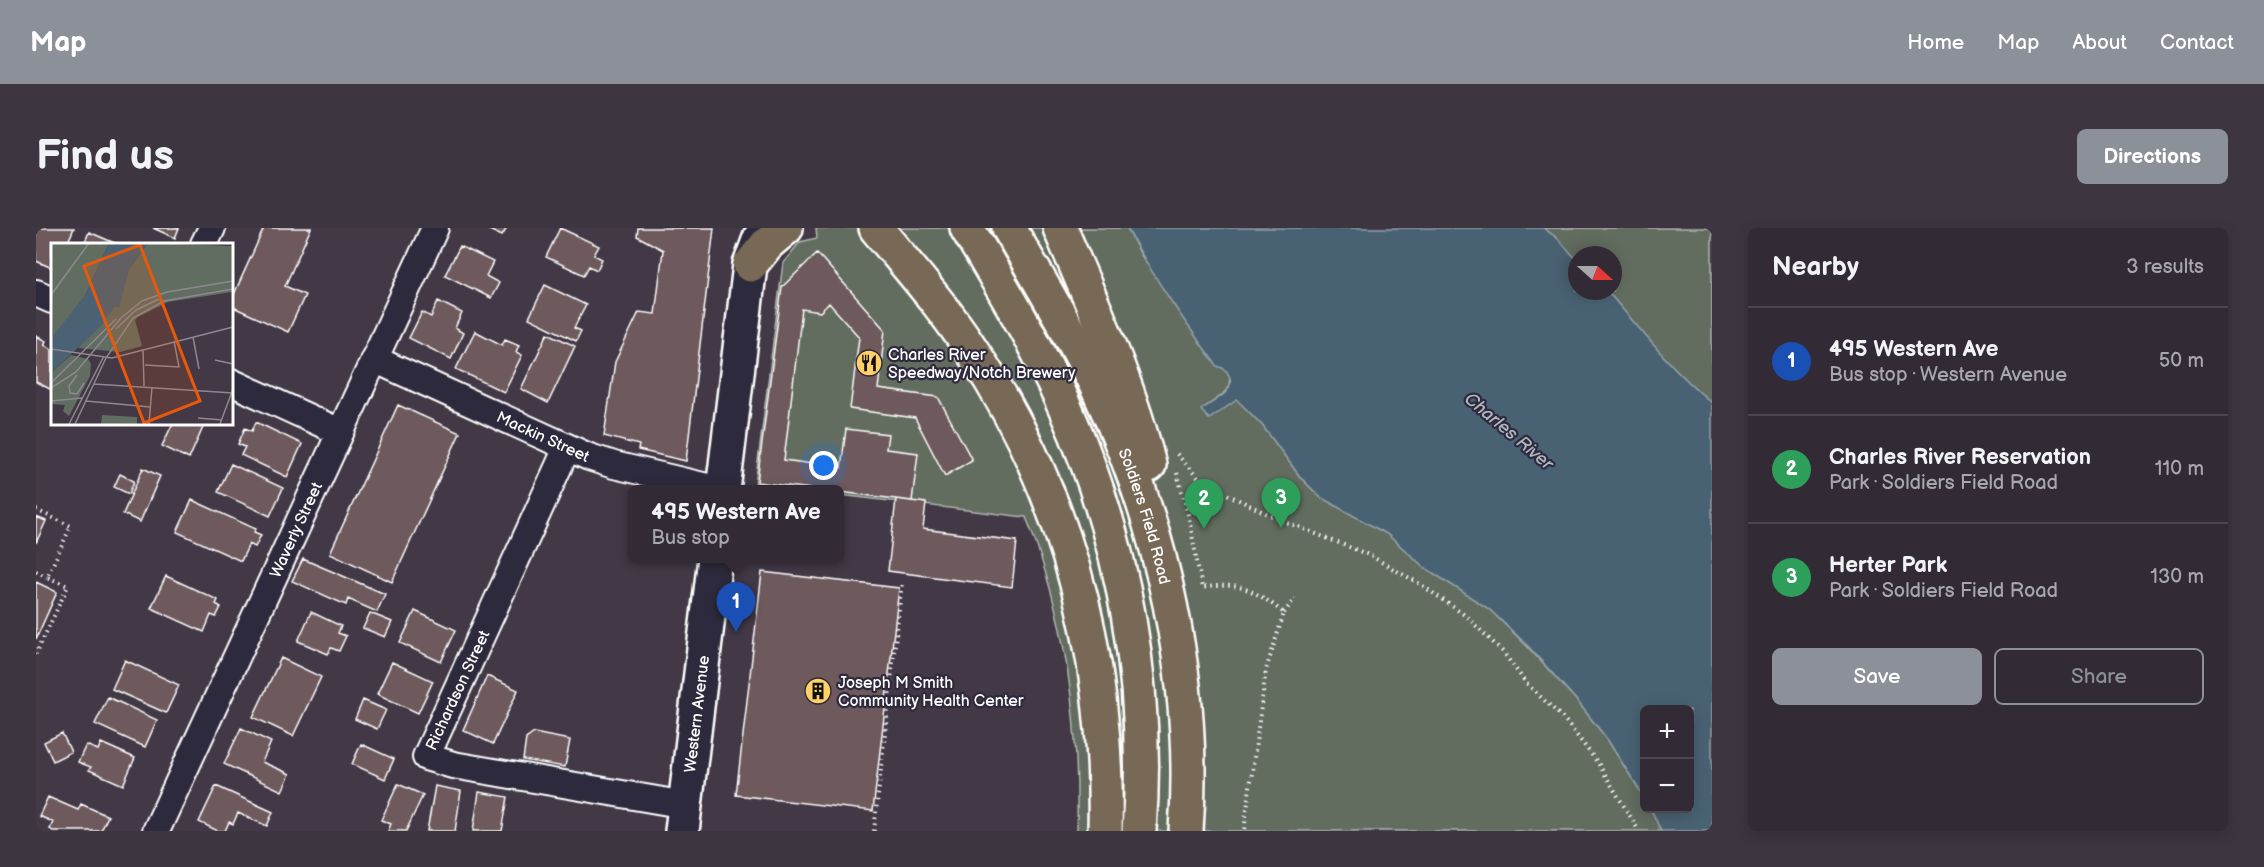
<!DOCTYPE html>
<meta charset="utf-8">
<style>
body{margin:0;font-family:"Balsamiq Sans",sans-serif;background:#3d3640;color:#f1f3f6}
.controls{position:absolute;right:18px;bottom:18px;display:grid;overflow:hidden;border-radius:9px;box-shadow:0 3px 15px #0003}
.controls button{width:54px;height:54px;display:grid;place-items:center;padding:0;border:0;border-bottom:2px solid #4d464f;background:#322a34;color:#f1f3f6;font:30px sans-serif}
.compass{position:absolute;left:1532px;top:18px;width:54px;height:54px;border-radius:50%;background:#322a34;box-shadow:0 3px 15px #0003;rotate:111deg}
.you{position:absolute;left:788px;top:238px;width:21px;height:21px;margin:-15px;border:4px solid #fff;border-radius:50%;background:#1a73e8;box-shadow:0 0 0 9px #1a73e833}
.badge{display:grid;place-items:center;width:39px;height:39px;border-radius:50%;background:#8c9099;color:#fff;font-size:20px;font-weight:700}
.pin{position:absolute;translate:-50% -50px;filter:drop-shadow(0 2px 3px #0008)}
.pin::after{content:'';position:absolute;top:32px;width:21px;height:18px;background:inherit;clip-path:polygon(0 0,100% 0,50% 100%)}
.popup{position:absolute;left:592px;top:257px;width:216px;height:78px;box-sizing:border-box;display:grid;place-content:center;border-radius:9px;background:#322a34;filter:drop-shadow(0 2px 4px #0005);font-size:20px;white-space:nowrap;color:#a8a7ac}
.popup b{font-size:22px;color:#f1f3f6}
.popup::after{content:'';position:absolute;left:50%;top:100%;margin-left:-12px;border:12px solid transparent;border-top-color:#322a34}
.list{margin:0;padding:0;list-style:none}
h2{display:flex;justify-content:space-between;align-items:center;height:78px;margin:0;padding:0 24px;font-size:26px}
h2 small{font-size:20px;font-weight:400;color:#a8a7ac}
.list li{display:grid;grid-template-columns:39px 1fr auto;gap:18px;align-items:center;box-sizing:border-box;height:108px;padding:0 24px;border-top:2px solid #4d464f}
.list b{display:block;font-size:22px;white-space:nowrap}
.list p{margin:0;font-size:20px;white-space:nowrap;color:#a8a7ac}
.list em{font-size:20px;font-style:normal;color:#a8a7ac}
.actions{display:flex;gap:12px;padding:18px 24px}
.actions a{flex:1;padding:14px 0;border:2px solid #8c9099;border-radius:9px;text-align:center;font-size:21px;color:#8c9099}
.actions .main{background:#8c9099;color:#fff}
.map{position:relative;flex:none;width:1676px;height:603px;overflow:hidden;border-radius:9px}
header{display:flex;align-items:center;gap:36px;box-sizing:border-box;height:84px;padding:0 30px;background:#8c9099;color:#fff}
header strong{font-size:28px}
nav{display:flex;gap:33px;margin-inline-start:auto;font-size:21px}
.intro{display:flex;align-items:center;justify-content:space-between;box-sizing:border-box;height:144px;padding:0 36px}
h1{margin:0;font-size:42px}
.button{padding:15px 27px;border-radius:9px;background:#8c9099;color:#fff;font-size:21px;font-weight:700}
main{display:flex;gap:36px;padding:0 36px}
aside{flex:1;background:#322a34;border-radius:9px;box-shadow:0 3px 15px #0003}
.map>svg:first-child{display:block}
.green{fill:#626d61;stroke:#b0b6b0;stroke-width:1.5}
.water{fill:#4a6273;stroke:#92a1ab;stroke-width:1.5}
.building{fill:#6e5a5c;stroke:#fff;stroke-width:1.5}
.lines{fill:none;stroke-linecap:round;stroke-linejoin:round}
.street-casing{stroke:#fff;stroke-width:30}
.secondary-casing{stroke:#fff;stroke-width:38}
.primary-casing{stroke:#fff;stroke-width:38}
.path{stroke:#fff;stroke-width:4;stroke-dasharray:1.5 4.5;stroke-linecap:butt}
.street{stroke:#2f2a3d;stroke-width:26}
.secondary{stroke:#2f2a3d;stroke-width:33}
.primary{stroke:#776954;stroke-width:33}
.labels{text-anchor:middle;stroke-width:4.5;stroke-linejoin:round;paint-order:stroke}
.poi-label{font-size:16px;fill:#fff;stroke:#2f2a3d;text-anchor:start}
.street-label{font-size:16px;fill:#fff;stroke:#2f2a3d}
.water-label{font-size:18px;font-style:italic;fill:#aeb8c0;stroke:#2f2a3d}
.inset-road{fill:none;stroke:#8e8890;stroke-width:1.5}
.view{fill:#e8590c;fill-opacity:0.15;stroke:#e8590c;stroke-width:3}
.inset-edge{fill:none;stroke:#fff;stroke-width:3}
</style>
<header>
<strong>Map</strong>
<nav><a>Home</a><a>Map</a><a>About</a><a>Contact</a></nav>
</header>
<div class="intro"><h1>Find us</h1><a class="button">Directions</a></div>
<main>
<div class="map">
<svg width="1676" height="603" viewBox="0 0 1676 603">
<rect width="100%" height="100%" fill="#423846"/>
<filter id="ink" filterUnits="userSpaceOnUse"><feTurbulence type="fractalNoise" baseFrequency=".0167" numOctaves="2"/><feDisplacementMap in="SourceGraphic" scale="12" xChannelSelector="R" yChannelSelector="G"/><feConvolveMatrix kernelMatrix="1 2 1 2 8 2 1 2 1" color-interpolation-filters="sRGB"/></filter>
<g filter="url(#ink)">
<path class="green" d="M780,0H1091L1105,27L1193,145C1198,164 1179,172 1166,181L1173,190L1201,171L1226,197L1265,250L1284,269L1351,306L1388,339L1453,381L1491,418L1542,474L1571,511L1608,569V580L1615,581L1625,603H1041C1043,494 1031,391 990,289L804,267V262H759L719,257L747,35L764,14L781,10Z
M1507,0H1676V175C1636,142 1604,102 1571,63H1577V27H1541V32L1521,10Z"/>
<path class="water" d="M1091,0H1507L1521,10L1541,32V63H1571C1605,102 1636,142 1676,175V603H1625L1615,581L1654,580V482H1608V569L1571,511L1542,474L1491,417L1453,381L1388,339L1351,306L1284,269L1265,250L1226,197L1201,172L1173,191L1165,182C1173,176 1183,171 1190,164C1199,153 1193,141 1181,138C1148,93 1117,49 1091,0Z"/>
<path class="building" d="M0,0H38L31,16H16V40L0,33Z
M117,0H143L139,10Z
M228,0H275L249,58L269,67L252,104L195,78V73Z
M449,0H471L466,8Z
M524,0L563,18L558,27L566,31L561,42L553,38L548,47L510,29Z
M602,0H678L650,233L602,222L603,217L568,208L579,134L603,84L619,86L627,22L601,8Z
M53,4L81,16H48Z
M424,18L457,34L450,48L463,55L455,70L409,47Z
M781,25L849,102L842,161L902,169L936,232L909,248L879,190L814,181L823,109L793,75L784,84L766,81L748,232L805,240L810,201L852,206L850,221L882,225L876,273L804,264V262H784L721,254L746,59Z
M509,57L550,77L538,100L545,103L540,113L493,90Z
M402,73L426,85L419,100L427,105L415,131L373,110L386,84L395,89Z
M439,103L466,117L469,111L483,117L480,124L486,127L468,164L420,141Z
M512,105L539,118L512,175L485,161Z
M0,108L10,113L8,117L16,121V162L0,154Z
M362,177L424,205L356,354L294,325Z
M220,194L266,216L251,249L205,227L209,219L202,216L209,200L216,203Z
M137,195H169L153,231L126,218Z
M195,236L247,260L234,288L182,264Z
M107,240L124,248L104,294L87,286Z
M84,246L98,253L93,266L78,259Z
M860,271L890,275L887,301L981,313L976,359L852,343Z
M156,272L220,301L218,304L225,307L219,319L213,316L205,333L141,304Z
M0,289L10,293L0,315Z
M267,331L349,366L341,384L312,371L310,377L256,353Z
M726,344L863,360L837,583L700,567Z
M130,348L182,372L180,376L185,379L180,389L175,387L168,404L115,380Z
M0,354L21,364L0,411Z
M379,383L420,402L405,434L364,415Z
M275,384L305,398L302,405L310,408L303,423L295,420L292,426L262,413Z
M334,385L356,394L349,409L327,400Z
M245,430L285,449L257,508L217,489Z
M89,432L143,457L130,485L76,461Z
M356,434L397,453L382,485L341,466Z
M451,448L482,462L457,516L427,502Z
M72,469L121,492L109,519L59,496Z
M327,472L350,482L341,501L319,491Z
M205,500L235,514L226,534L254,546L246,563L188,536Z
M26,505L35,524L17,533L8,514Z
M498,505L534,512L529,539L487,532L490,511Z
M65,515L99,530L87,557L53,542L55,539L42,534L50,517L62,522Z
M325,516L358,531L349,551L316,536Z
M362,556L387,567L370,603H352L355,596L345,592Z
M180,558L237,584L231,598L202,585L197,596L193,594L189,603H182L163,594Z
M399,558L425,563L419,603H391Z
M443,564L472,569L466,603H437Z
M12,569L42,582L45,576L72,588L65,603H17L14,601L17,594L3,588Z"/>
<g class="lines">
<defs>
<g id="street">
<path d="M168,16L176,0"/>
<path d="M0,65L16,72"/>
<path id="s1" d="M338,131L553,229L578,237L684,262"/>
<path d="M195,154L304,204"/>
<path d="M531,220L390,529L417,537L650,577"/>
<path id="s2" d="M120,603L399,0"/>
</g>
<g id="secondary">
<path d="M687,262L714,37L724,10"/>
<path id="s3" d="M646,603L679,330"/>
</g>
<g id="primary">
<path d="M840,0C873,40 907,78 935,121C1032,266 1073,430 1069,603"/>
<path d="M931,0C966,59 1002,118 1029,180C1088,312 1114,459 1103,603"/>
<path id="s4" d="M973,0C1004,54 1036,106 1063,163C1126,297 1161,454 1150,603"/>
<path d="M1024,0C1057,78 1093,155 1113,237"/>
<path d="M714,37L731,16L750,0"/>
</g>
</defs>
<use href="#street" class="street-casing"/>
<use href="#secondary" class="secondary-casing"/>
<use href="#primary" class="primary-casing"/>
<path class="path" d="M1141,226L1162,250L1170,256L1240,290L1333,327L1384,356L1430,388L1467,424L1490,455L1528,491L1562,535L1603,603
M1141,245L1153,290L1166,360C1205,353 1218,362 1248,385L1230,442L1208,603
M0,282L35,298L11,349L32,358L0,426
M0,343L11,349
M1248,385L1259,370
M838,603L866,354"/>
<use href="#street" class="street"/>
<use href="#secondary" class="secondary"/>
<use href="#primary" class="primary"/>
</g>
</g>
<defs>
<symbol id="restaurant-disc" viewBox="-11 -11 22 22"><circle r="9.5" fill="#ffd166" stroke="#2f2a3d"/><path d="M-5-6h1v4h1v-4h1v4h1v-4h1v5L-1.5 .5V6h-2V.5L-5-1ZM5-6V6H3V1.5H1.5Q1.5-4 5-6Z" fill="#111"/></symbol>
<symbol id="building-disc" viewBox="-11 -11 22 22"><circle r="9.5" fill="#ffd166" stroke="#2f2a3d"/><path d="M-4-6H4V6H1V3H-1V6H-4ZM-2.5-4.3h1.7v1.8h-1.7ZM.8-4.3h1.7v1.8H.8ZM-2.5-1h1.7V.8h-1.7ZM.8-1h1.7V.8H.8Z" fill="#111"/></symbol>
</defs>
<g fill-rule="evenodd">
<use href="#restaurant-disc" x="818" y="120" width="30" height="30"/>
<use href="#building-disc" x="767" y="448" width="30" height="30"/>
</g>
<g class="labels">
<g class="poi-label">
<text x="852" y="132">Charles River<tspan x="852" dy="18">Speedway/Notch Brewery</tspan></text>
<text x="802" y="460">Joseph M Smith<tspan x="802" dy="18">Community Health Center</tspan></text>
</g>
<g class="street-label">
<text dy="6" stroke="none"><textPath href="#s1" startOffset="186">Mackin Street</textPath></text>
<text dy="6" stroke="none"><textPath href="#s4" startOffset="320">Soldiers Field Road</textPath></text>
<text dy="6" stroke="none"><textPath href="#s2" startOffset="332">Waverly Street</textPath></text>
<text transform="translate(421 462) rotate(-65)" y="6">Richardson Street</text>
<text dy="6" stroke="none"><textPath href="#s3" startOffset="118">Western Avenue</textPath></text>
</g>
<g class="water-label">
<text transform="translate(1473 203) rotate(40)" y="6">Charles River</text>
</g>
</g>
<g transform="translate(15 15)">
<rect width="182" height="182" fill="#423846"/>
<path d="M0,0H58L34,53L3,93L2,102ZM97,0L181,3V49L117,59L87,74L84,77L91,103L69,109L27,105L63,63L67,64L78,26ZM20,112L37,116L40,121L39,133L18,173L12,168L14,162L0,161V130ZM51,172L86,174V181H50Z" fill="#626d61"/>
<path d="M58,0H97L78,26L68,65L64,63L49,84L0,130L1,94L34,53Z" fill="#4a6273"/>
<path class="inset-road" d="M0,52L38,0M65,86L85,67L108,56M142,94L148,126M0,106L61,115L182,84M92,106L93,143M164,117L182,121M94,122L128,124L123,98M26,132L18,143L19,150L26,151L33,140M0,140L65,76M43,141L182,150M0,145L25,129L70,75L91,58L116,49L182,38M0,158L31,155M35,158L99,164M147,175L171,177M18,181L53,113M24,181L55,115L82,75L113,58L182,46M98,181L101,144M169,181L182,146"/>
<path class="view" d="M89,2L149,158L93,180L33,23Z"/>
<rect width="182" height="182" class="inset-edge"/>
</g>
</svg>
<div class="controls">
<button>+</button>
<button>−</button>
</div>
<svg class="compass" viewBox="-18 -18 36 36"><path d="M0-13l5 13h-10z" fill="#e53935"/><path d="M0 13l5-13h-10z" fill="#a8a7ac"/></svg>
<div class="you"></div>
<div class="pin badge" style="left:700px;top:404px;background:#1a4fb4">1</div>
<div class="popup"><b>495 Western Ave</b>Bus stop</div>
<div class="pin badge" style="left:1168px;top:301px;background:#2e9e5b">2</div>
<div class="pin badge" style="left:1245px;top:300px;background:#2e9e5b">3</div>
</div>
<aside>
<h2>Nearby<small>3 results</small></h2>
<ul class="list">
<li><span class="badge" style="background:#1a4fb4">1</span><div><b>495 Western Ave</b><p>Bus stop · Western Avenue</p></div><em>50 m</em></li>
<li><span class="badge" style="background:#2e9e5b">2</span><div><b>Charles River Reservation</b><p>Park · Soldiers Field Road</p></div><em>110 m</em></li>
<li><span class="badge" style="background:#2e9e5b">3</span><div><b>Herter Park</b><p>Park · Soldiers Field Road</p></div><em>130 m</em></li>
</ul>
<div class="actions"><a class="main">Save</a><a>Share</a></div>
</aside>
</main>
